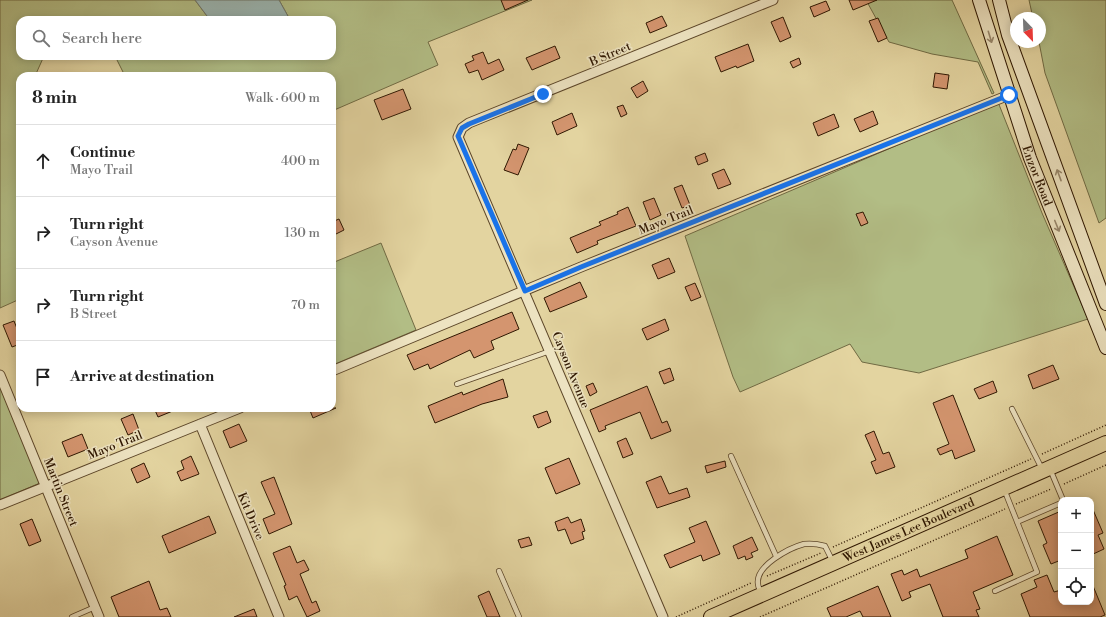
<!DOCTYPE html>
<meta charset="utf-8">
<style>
body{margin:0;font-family:"Libre Bodoni",serif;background:#f6f6f6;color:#222}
.controls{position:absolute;right:12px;bottom:12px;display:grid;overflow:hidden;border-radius:8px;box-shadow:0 2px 10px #0003}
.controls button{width:36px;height:36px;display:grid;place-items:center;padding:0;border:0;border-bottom:1px solid #e0e0e0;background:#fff;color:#222;font:20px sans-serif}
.compass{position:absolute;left:1010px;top:12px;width:36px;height:36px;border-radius:50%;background:#fff;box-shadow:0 2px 10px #0003;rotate:157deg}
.stop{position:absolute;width:12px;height:12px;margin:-9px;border:3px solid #1a73e8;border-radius:50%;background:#fff}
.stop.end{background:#1a73e8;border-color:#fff;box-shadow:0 1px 4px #0008}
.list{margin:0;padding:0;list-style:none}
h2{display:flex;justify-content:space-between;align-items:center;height:52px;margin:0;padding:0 16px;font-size:17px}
h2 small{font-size:13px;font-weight:400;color:#767676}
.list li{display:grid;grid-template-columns:26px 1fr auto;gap:12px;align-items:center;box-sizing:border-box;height:72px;padding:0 16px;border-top:1px solid #e0e0e0}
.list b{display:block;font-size:15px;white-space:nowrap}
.list p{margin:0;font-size:13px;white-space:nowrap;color:#767676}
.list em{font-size:13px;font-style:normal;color:#767676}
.icon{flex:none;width:22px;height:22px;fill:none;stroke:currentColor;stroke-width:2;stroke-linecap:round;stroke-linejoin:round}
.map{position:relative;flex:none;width:1106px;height:617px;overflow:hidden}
.search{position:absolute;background:#fff;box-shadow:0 2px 10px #0003;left:16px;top:16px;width:320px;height:44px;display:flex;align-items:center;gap:10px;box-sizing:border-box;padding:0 14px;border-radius:12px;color:#767676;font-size:15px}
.panel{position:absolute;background:#fff;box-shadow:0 2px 10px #0003;left:16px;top:72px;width:320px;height:340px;border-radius:12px}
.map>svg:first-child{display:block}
.green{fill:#b2bd85;stroke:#706a43}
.water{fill:#9ab5b1;stroke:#6f766b}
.building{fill:#d4956f;stroke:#2f1701}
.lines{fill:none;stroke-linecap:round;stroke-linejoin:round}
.lane-casing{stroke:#5c4629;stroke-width:6}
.street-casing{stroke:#5c4629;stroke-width:11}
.secondary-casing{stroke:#2f1701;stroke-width:14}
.primary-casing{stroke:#2f1701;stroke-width:16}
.path{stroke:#2f1701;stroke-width:1.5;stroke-dasharray:1 2;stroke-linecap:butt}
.lane{stroke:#ede3c1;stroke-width:4.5}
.street{stroke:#ede3c1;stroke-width:9}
.secondary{stroke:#ede3c1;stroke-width:12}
.primary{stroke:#e3d4a0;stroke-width:14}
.oneway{stroke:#98876b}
.route{stroke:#1a73e8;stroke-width:5}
.labels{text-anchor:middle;stroke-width:3;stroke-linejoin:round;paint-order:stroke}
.street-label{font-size:12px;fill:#2f1701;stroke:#ede3c1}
</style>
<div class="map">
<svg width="1106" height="617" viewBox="0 0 1106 617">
<rect width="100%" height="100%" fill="#e3d4a0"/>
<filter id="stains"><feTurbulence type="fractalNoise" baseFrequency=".005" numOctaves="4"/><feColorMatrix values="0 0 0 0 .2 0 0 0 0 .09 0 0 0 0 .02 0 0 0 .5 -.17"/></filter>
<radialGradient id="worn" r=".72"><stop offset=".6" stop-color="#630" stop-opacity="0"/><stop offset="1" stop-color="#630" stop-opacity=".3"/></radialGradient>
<path class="green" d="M0,0H195L210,20H20V56H44L35,76H20V299L0,308Z
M279,0H532L428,42L438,65L332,111V76H125L115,56H332V20H286L289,18Z
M866,0H952L994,93L992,94L978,62L932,54L889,42Z
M1029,0H1106V218L1099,223L1045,73L1039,42L1040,18H1033Z
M998,102L1042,213L1088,319L919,373L862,362L850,344L740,392L733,377L685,236Z
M381,243L416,330L335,364L332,359V263Z
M0,387L40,483L0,500Z"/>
<path class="water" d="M195,0H279L289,18L286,20H210Z"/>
<path class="building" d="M501,0H528L505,10Z
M849,0H877L853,10Z
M826,1L830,10L814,17L810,7Z
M662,16L667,26L650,33L646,23Z
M783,17L791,37L780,42L771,22Z
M878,18L887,38L878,42L869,21Z
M748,44L754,61L737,68L736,66L721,72L715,57Z
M555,46L560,58L532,70L526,58Z
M483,52L488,64L499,59L504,70L482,80L478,70L469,73L465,64L474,60L472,56Z
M799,58L801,64L793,68L790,62Z
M935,73L949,75L947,89L933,87Z
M643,81L648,91L637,98L631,88Z
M403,89L411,109L382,120L374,100Z
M623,105L627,114L621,117L617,107Z
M873,111L878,124L860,132L854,119Z
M572,113L577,126L557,135L552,122Z
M834,114L839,127L818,136L813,123Z
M518,144L529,148L518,175L504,170L513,149L516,150Z
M705,153L708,161L698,165L695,157Z
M724,169L731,184L718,189L712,174Z
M682,185L690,205L682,208L674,188Z
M654,198L661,215L650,220L643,202Z
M628,207L636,226L597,241L598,244L577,253L570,238L601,225L599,222L618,214L617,212Z
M863,212L868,223L861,226L856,214Z
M339,219L344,230L332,236V222Z
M669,258L675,272L658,279L652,265Z
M580,282L587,297L550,312L544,298Z
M695,283L701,297L691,301L685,287Z
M512,312L519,329L491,341L494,349L474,358L470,350L430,369L428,364L414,370L407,355Z
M665,319L669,330L647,340L642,329Z
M14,321L20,336V344L12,347L3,325Z
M1053,365L1059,379L1033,389L1028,375Z
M670,368L674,380L664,384L659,372Z
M503,379L508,397L482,404L435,423L428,406L462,392L463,395Z
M993,381L997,392L979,399L974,389Z
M593,383L597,392L590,396L586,386Z
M647,386L662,423L667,421L671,431L651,439L640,412L605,426L606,429L599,432L590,410Z
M953,395L975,451L955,459L952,450L940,455L937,449L949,444L933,403Z
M154,408H180L158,417Z
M309,408H336L313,418Z
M547,411L551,422L538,428L533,416Z
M133,414L139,430L128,435L121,419Z
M239,424L247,441L230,448L223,431Z
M874,431L883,454L889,452L895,467L876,474L871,462L876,460L865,435Z
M82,434L88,449L68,457L62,442Z
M626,438L633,454L623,458L617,442Z
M191,456L199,474L181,481L177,472L184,469L181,461Z
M569,458L580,484L556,494L545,468Z
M725,461L726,467L707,473L705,466Z
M144,463L150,477L137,483L131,469Z
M661,476L669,494L687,488L690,497L657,508L646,482Z
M274,477L292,524L269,534L263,519L275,514L261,482Z
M1091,505L1103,533L1098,535L1104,549L1091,555Z
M1061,511V560L1051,564L1043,545L1047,543L1038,521Z
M209,516L216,533L169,553L162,536Z
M568,517L571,523L581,519L585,531L582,532L584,539L571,544L565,529L558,531L555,522Z
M32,519L41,541L29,546L20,524Z
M706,521L720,554L703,561L701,555L670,568L664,555L695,542L689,528Z
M997,536L1013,575L973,592L980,609L976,610L979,617H943L930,584L909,592L911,597L902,601L891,574L902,570L904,575L917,569L920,577L968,558L965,550Z
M529,537L532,545L521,548L518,540Z
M752,537L758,550L751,553L753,557L746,560L745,556L738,559L733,546Z
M290,546L297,563L304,560L309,570L300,574L312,603L316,601L320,611L307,617L297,596L289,600L284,586L286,585L273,553Z
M1047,575L1054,592L1061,590V602H1091V581L1105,615L1100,617H1030L1021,594L1037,587L1034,580Z
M149,581L160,610L167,608L171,617H119L111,597Z
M878,586L891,617H863L860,611L846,617H831L827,608Z
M489,591L500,617H487L478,596Z
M254,609L257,617H234Z"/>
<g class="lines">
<defs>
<path id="lane" d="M457,384L550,351
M1012,409L1042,469
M731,456L776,556
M1050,469L1063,500
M1017,522L1061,503
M499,571L519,617
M995,591L1037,572L1004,489
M761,593C760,590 758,587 758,584C755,566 789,548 804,544C812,543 818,544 825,546L833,562
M72,617L95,607"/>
<path id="street" d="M332,371L581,267L1009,95
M0,375L99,617
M200,424L279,617
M0,505L240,408
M663,617L458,137L462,128L469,123L773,0"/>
<g id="secondary">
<path id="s1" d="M979,0L1030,158L1106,348"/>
<path d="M999,0L1008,35L1106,304"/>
</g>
<g id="primary">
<path id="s2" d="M711,617L1106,443"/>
</g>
</defs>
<use href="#lane" class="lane-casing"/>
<use href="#street" class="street-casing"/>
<use href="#secondary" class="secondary-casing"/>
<use href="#primary" class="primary-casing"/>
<path class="path" d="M1042,454L1106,425
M1064,484L1106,465
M1016,504L1051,489
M833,547L1031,459
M767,576L821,553
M676,617L751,583
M760,617L1005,509"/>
<use href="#lane" class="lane"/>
<use href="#street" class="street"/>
<use href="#secondary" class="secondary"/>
<use href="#primary" class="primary"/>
</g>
<defs><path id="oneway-shaft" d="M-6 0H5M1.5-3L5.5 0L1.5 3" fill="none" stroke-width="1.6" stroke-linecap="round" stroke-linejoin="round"/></defs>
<g class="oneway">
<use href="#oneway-shaft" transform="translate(990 37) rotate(73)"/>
<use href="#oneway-shaft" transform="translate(1059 175) rotate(-110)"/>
<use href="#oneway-shaft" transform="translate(1057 226) rotate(68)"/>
</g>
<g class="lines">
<path class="route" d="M543,94L469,124L462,128L458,136L525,291L581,267L1009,95"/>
</g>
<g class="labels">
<g class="street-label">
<text transform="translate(610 54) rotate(-23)" y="4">B Street</text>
<text dy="4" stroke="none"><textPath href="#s1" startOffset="185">Enzor Road</textPath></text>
<text transform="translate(666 220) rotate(-22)" y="4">Mayo Trail</text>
<text transform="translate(571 370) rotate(68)" y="4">Cayson Avenue</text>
<text transform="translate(115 445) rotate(-22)" y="4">Mayo Trail</text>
<text transform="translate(61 492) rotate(68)" y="4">Martin Street</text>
<text transform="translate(251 516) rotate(67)" y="4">Kit Drive</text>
<text dy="4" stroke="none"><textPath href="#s2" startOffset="216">West James Lee Boulevard</textPath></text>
</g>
</g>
<rect width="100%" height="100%" filter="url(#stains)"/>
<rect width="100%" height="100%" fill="url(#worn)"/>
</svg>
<div class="controls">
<button>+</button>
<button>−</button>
<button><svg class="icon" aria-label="locate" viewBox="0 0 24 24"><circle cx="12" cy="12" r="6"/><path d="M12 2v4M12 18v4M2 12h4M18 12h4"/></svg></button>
</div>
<svg class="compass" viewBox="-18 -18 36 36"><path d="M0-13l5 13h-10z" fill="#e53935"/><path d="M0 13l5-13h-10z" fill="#767676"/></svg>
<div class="stop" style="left:1009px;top:95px"></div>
<div class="stop end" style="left:543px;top:94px"></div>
<div class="search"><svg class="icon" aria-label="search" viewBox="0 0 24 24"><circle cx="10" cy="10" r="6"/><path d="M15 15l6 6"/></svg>Search here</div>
<section class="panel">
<h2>8 min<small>Walk · 600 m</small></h2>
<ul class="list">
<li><svg class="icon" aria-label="ahead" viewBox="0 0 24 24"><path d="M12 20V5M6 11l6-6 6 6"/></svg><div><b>Continue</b><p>Mayo Trail</p></div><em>400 m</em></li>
<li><svg class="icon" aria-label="right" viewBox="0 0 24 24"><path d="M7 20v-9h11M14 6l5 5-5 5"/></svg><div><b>Turn right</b><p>Cayson Avenue</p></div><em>130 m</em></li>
<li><svg class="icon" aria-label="right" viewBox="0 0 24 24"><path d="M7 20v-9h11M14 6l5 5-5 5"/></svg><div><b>Turn right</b><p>B Street</p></div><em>70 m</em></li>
<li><svg class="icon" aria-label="arrive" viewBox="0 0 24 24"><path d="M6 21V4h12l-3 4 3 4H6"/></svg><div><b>Arrive at destination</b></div></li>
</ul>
</section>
</div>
